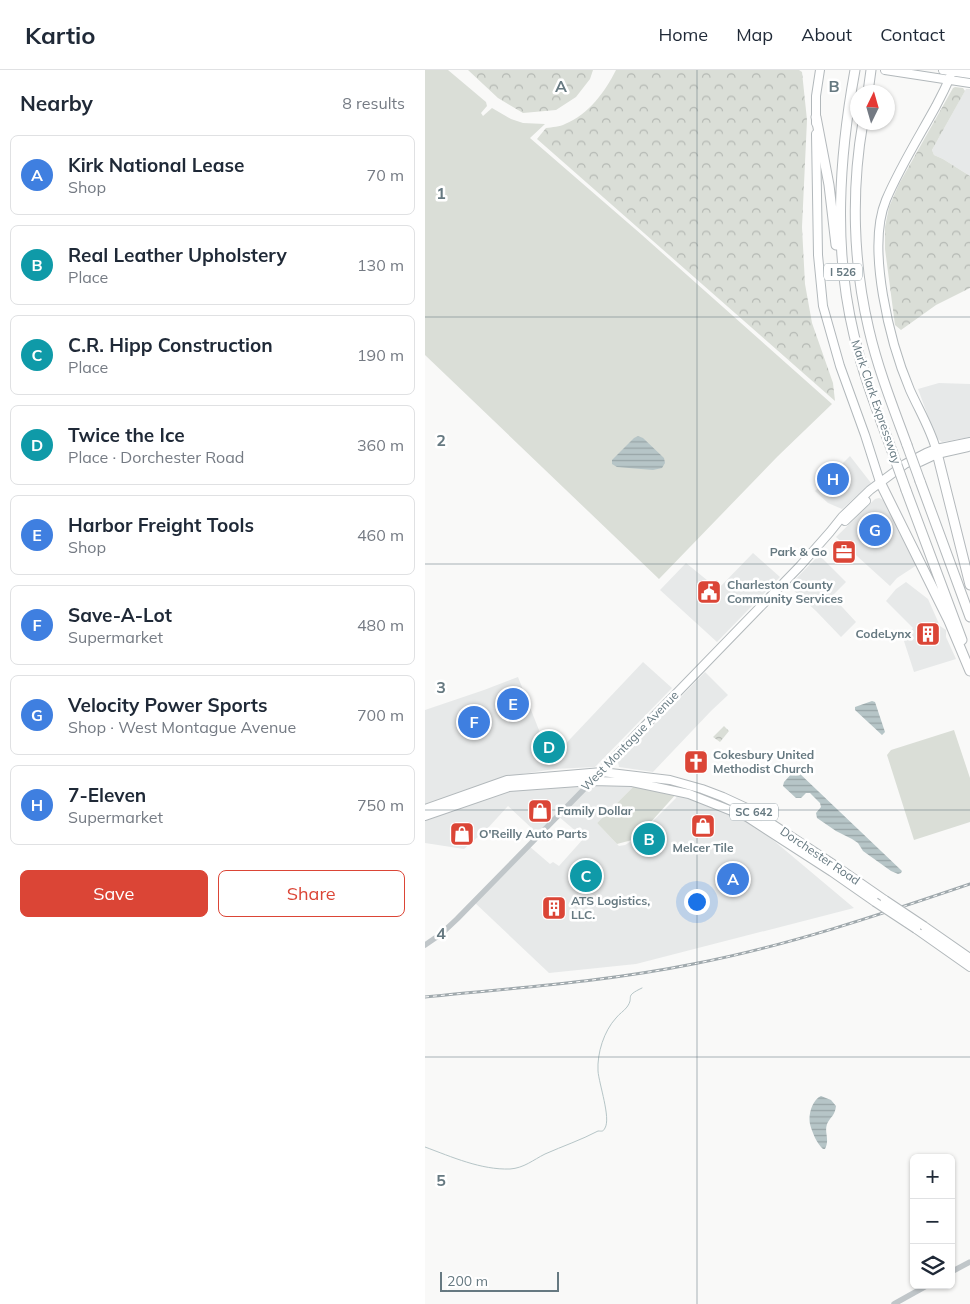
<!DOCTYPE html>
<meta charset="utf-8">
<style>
body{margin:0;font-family:Mulish,sans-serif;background:#f2f2f3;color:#1f2937}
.controls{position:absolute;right:15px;bottom:15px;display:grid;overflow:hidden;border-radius:8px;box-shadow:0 1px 4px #0004}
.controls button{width:45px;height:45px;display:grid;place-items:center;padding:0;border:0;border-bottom:1px solid #e0e1e3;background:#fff;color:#1f2937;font:25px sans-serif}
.compass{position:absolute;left:425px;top:15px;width:45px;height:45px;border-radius:50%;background:#fff;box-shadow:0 1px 4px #0004;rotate:5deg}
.scale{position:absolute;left:15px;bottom:12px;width:119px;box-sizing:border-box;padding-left:5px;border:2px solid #667981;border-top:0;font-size:14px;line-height:18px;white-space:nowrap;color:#667981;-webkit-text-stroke:4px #fff;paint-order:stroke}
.you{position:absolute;left:271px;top:831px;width:18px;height:18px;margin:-12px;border:4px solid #fff;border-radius:50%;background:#1a73e8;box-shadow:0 0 0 8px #1a73e833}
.badge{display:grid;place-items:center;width:32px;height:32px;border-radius:50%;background:#db4536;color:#fff;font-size:16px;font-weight:700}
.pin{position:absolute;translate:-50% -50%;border:2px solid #fff;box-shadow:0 1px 5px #0006}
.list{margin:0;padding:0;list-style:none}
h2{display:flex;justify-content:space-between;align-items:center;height:65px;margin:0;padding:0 20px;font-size:21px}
h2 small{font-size:16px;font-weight:400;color:#747a83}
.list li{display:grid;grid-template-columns:32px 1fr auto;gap:15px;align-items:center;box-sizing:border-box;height:80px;margin:0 10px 10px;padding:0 10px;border:1px solid #e0e1e3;border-radius:8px}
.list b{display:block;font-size:19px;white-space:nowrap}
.list p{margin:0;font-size:16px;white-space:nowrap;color:#747a83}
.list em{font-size:16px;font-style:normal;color:#747a83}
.actions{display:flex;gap:10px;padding:15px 20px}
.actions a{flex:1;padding:11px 0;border:1px solid #db4536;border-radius:8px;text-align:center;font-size:18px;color:#db4536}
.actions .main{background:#db4536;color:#fff}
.icon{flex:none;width:28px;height:28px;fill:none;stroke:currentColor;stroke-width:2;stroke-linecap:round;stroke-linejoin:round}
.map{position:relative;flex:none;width:545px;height:1234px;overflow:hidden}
header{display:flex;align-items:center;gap:30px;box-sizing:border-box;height:70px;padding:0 25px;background:#fff;border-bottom:1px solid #e0e1e3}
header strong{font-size:24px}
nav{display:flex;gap:28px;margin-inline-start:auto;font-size:18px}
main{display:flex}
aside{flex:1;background:#fff}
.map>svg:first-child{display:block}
.built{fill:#e7e9e9}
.grass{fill:#daded7}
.forest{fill:url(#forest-crowns)}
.water{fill:url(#water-rules)}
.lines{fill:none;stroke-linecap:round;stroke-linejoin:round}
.stream{stroke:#b6c5c7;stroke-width:1}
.major-casing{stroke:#b2b8bb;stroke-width:10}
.highway-casing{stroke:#b4b9bc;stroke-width:11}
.minor{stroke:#c0c6c9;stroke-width:5.5}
.major{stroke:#fff;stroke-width:8}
.highway{stroke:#fff;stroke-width:9}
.rail-casing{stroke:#a0a9ad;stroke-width:3}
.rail{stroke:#fff;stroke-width:1;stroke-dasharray:4;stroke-linecap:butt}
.major-bridge-casing{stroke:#b2b8bb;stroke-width:10;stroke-linecap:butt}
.highway-bridge-casing{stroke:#b4b9bc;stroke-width:11;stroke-linecap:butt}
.major-bridge{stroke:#fff;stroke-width:8}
.highway-bridge{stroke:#fff;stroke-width:9}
.grid{fill:none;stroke:#667981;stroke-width:1;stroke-opacity:0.55}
.labels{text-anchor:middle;stroke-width:5;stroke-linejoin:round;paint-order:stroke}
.shield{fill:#fff;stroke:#94a1a7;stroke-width:1}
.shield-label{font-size:11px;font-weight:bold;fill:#667981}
.street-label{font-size:12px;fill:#667981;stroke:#fff}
.poi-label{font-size:12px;font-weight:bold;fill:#667981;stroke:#fff;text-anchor:start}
.grid-label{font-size:16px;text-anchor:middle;font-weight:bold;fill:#667981;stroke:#fff;stroke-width:5;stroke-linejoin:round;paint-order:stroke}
</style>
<header>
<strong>Kartio</strong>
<nav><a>Home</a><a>Map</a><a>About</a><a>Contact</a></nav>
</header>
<main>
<aside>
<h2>Nearby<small>8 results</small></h2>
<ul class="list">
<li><span class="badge" style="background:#3f7fe0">A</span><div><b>Kirk National Lease</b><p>Shop</p></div><em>70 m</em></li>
<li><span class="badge" style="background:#0f9aa8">B</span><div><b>Real Leather Upholstery</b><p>Place</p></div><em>130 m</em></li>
<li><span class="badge" style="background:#0f9aa8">C</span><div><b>C.R. Hipp Construction</b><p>Place</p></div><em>190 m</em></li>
<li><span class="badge" style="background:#0f9aa8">D</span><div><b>Twice the Ice</b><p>Place · Dorchester Road</p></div><em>360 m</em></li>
<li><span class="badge" style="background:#3f7fe0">E</span><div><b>Harbor Freight Tools</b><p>Shop</p></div><em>460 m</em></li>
<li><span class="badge" style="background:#3f7fe0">F</span><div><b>Save-A-Lot</b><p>Supermarket</p></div><em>480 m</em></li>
<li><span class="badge" style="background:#3f7fe0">G</span><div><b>Velocity Power Sports</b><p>Shop · West Montague Avenue</p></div><em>700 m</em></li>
<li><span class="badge" style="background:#3f7fe0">H</span><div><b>7-Eleven</b><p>Supermarket</p></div><em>750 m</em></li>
</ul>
<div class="actions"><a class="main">Save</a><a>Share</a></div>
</aside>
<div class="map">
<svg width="545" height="1234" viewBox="0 0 545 1234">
<defs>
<pattern id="forest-crowns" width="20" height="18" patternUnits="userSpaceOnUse" patternTransform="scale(1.25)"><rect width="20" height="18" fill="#daded7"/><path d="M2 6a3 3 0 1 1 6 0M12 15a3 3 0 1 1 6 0" fill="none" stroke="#b5b9b4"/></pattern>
<pattern id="water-rules" width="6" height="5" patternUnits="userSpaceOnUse" patternTransform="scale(1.25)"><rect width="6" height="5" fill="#b6c5c7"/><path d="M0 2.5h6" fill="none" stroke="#98a5a7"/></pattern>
</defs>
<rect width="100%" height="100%" fill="#f9f9f8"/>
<path class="built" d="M541,19H545V106L518,89L509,85L507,80Z
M514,313L545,314V367L517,372L511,368L493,319Z
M425,386L446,413L417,439L403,433L390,421Z
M454,428L459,430L492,495L472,508L465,516L411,467L450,429Z
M328,483L355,507L292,572L235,520L261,493L293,519Z
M394,485L421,512L407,526L431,552L416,567L391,541L364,516Z
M481,512L503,529L515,556L521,560V567L531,589L489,602L478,568L488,558L461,531L471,519Z
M218,592L247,618L170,697L129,699L91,705L68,711L0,735V640L59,620L93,607L125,688L130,685Z
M280,602L303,625L286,641L228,702L194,697L193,692L195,690Z
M147,714L149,716L173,714L210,715L172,753L194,776L200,775L210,769L251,728L253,723L329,754L429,838L211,894L124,903L49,832L104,776L125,794L128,792L134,796L159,768L133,746L114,765L83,736L62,759L39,779L0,773V751L48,733L82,722L98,719Z"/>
<path class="grass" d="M0,0H23L61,32L62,36L56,43L58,46L67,38L86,49L98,53L120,54L105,68L217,165L407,334L353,386L234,509L0,285Z
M529,660L545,708V752L489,770L462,685L466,680Z
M210,715L252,723L225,753L207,770L192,774L172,753Z"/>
<path class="forest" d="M43,0H168L165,9L151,27L131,40L98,43L73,28Z
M191,0H374L377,2L382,50L377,157L380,214L387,253L408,313L410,331L112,69L121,58C127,57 135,57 140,54C164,44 180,22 191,0Z
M530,17L538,18L540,21L507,80L509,85L518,89L545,106V218L511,235L476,260L470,255L460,179V157L464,137L474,114L528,18Z
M299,656L304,661L295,672L288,667Z"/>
<path class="water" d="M213,366L218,368L239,388L240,393L237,398L228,400L192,397L187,394V390L209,368Z
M447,631L450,632L460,662L457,665L430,640V637Z
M369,701H372L477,801L476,803L473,804L466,801L438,781L433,773L427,769L411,761L392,748L391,743L396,737L395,733L385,723H381L376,728H371L358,716L359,712Z
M396,1026L406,1030L411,1036C410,1046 405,1047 402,1054C399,1063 405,1069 400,1079H398C392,1074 387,1062 385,1054C383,1045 387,1030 396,1026Z"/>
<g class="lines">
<path class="stream" d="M0,1077C27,1087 56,1100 85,1099C99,1098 108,1090 120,1084C138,1076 156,1070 173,1061C177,1061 178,1062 180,1058C186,1048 174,1014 173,1001C172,983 179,961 191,948C194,944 199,941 202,937C210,926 198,927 217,918"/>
<defs>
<path id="major" d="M460,0L545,13
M518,0L545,4
M391,53V26L395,0
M391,64L393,185L398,236L415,296L440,365L455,412
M511,379C505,358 494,340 485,320C465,273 441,178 461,130C475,97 494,67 511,36C517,24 523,14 527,1
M495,392L512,384L543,377
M420,451L441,431
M167,711L199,678L212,664L375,496L405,462L417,447L445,420L480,394L501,383L511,379L545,372
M0,739L82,710L177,702L245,710L277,719L298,727L326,740L411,796L460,830
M0,746L84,717L167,711L207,712L264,724L322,747L407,802L450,832
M499,856L545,888
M491,859L545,897"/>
<path id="highway" d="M430,0C414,88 408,178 429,265C438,305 453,343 467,381
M527,1L528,0
M443,22L446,0
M391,47L404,115L411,175
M438,52C426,120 428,193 444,260C453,299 468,337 482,375
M511,379L545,515
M495,411L545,547
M455,412L524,551L545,601
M481,420L537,570"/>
</defs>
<use href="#major" class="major-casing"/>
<use href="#highway" class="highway-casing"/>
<path class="minor" d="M0,875L16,864L32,849L167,711
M526,1202L545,1192
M469,1234L503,1215"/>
<use href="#major" class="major"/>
<use href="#highway" class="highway"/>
<defs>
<path id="rail" d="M0,927C89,918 179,912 268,894C362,876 454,845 545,814"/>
</defs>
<use href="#rail" class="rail-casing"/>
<use href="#rail" class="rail"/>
<defs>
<path id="major-bridge" d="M460,830L499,856
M450,832L491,859"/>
<path id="highway-bridge" d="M482,375L495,411
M467,381L481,420"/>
</defs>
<use href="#major-bridge" class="major-bridge-casing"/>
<use href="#highway-bridge" class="highway-bridge-casing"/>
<use href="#major-bridge" class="major-bridge"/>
<use href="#highway-bridge" class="highway-bridge"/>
</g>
<path class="grid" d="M272,0V1234M0,247H545M0,494H545M0,740H545M0,987H545"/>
<defs>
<symbol id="office-square" viewBox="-11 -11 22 22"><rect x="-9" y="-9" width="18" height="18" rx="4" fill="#db4536" stroke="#fff"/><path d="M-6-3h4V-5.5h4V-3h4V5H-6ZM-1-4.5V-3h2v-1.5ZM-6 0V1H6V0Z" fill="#fff"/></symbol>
<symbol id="civic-square" viewBox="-11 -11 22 22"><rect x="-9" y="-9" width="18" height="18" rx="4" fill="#db4536" stroke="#fff"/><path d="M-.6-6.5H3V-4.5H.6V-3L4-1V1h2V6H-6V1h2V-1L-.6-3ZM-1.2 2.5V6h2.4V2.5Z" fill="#fff"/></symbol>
<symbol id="building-square" viewBox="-11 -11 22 22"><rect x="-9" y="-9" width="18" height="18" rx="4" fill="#db4536" stroke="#fff"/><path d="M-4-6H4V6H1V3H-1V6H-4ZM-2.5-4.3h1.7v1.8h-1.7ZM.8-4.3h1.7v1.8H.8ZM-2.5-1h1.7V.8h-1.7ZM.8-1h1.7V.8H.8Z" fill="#fff"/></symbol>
<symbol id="church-square" viewBox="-11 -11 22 22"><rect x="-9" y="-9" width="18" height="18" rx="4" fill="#db4536" stroke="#fff"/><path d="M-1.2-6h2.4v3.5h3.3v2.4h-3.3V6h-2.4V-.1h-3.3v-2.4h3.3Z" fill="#fff"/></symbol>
<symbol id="shop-square" viewBox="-11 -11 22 22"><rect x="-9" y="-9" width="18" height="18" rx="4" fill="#db4536" stroke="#fff"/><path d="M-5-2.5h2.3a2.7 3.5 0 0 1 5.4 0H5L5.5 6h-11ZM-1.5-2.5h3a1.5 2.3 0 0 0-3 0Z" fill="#fff"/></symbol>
</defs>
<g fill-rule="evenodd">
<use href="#office-square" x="405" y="468" width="28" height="28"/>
<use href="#civic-square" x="270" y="508" width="28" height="28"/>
<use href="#building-square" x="489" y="550" width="28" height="28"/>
<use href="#church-square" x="257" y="678" width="28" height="28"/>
<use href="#shop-square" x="101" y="727" width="28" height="28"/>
<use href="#shop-square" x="264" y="742" width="28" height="28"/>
<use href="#shop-square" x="23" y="750" width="28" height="28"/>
<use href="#building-square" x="115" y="824" width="28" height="28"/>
</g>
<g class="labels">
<g class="shield">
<rect x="399" y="193.5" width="38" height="17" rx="4"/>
<rect x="305" y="733.5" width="48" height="17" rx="4"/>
</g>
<g class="shield-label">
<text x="418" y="206">I 526</text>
<text x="329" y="746">SC 642</text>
</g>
<g class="street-label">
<text transform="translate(451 332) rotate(71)" y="4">Mark Clark Expressway</text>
<text transform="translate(205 671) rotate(-46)" y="4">West Montague Avenue</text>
<text transform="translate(395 786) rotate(34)" y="4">Dorchester Road</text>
</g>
<g class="poi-label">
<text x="402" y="486" text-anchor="end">Park &amp; Go</text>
<text x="302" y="519">Charleston County<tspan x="302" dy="14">Community Services</tspan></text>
<text x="486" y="568" text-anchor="end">CodeLynx</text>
<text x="288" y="689">Cokesbury United<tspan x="288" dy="14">Methodist Church</tspan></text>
<text x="132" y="745">Family Dollar</text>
<text x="54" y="768">O'Reilly Auto Parts</text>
<text x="278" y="782" text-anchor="middle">Melcer Tile</text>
<text x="146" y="835">ATS Logistics,<tspan x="146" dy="14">LLC.</tspan></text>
</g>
</g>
<g class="grid-label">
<text x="136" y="22">A</text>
<text x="409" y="22">B</text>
<text x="16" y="129">1</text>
<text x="16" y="376">2</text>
<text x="16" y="623">3</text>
<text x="16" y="869">4</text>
<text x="16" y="1116">5</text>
</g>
</svg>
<div class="controls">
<button>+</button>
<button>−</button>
<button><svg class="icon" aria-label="layers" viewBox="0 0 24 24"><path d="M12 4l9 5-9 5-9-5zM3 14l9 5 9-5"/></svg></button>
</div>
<svg class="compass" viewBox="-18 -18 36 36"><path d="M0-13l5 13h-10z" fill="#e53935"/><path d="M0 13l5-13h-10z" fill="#747a83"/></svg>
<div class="scale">200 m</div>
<div class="you"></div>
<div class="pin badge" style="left:308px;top:809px;background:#3f7fe0">A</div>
<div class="pin badge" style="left:224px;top:769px;background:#0f9aa8">B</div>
<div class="pin badge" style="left:161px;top:806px;background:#0f9aa8">C</div>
<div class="pin badge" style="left:124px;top:677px;background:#0f9aa8">D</div>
<div class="pin badge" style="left:88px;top:634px;background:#3f7fe0">E</div>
<div class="pin badge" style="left:49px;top:652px;background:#3f7fe0">F</div>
<div class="pin badge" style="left:450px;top:460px;background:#3f7fe0">G</div>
<div class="pin badge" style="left:408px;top:409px;background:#3f7fe0">H</div>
</div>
</main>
